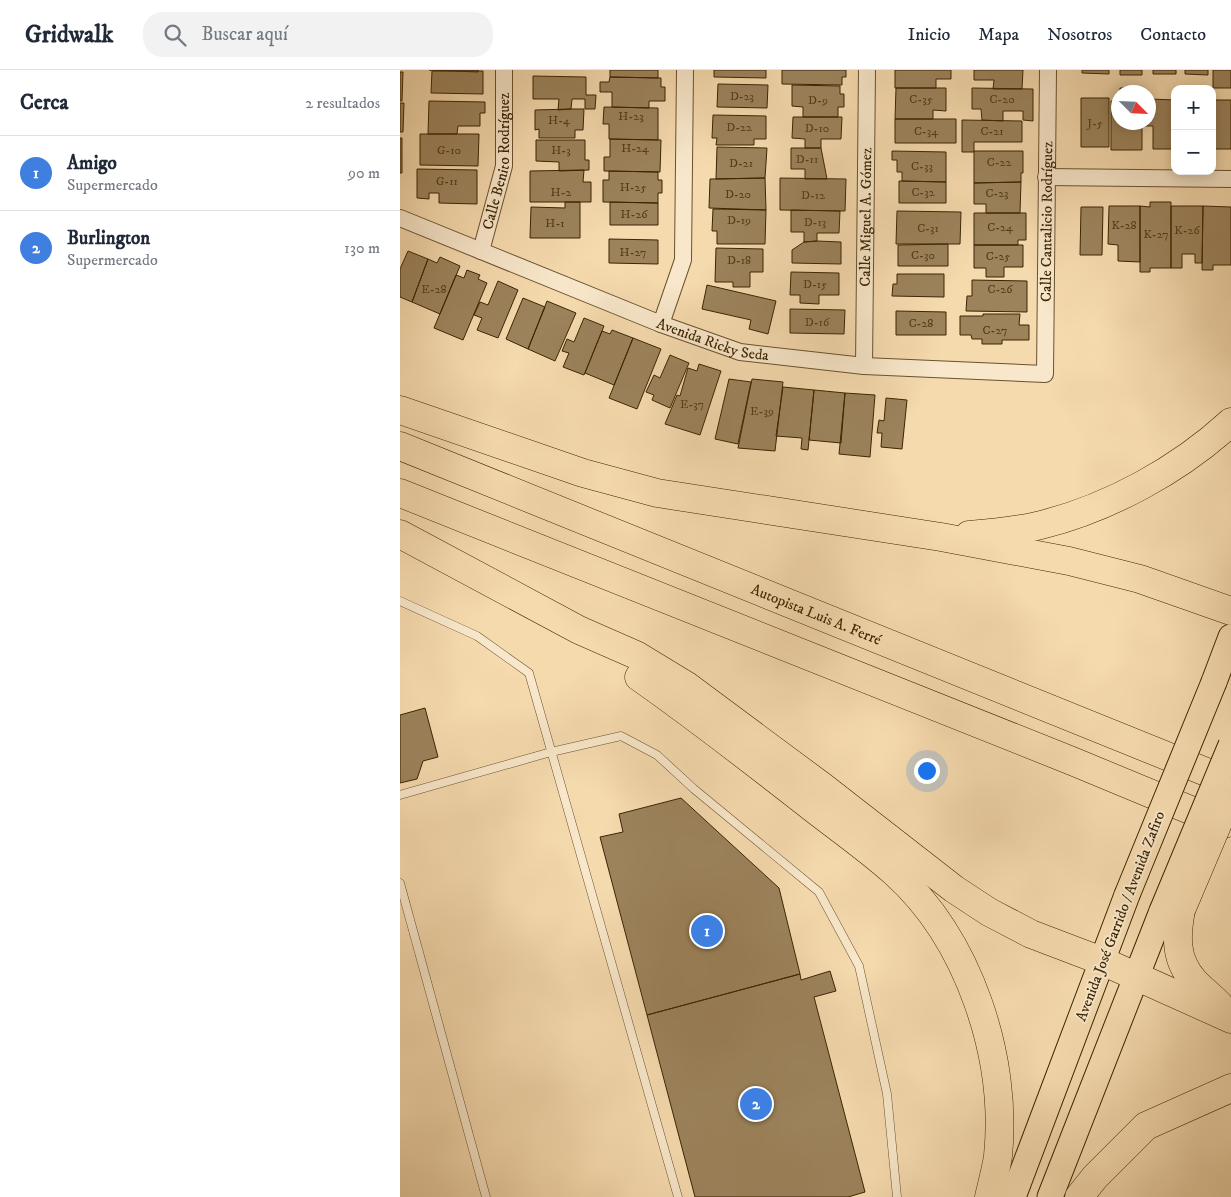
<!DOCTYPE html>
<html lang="es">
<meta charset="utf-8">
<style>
body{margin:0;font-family:"IM FELL DW Pica",serif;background:#f2f2f3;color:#1f2937}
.controls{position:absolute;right:15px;top:15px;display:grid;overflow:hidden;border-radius:10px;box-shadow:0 2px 12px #0003}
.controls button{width:45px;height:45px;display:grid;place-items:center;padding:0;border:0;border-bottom:1px solid #e0e1e3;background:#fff;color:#1f2937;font:25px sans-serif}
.compass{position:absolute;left:711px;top:15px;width:45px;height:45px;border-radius:50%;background:#fff;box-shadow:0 2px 12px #0003;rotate:114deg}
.you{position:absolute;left:526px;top:700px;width:18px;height:18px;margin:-12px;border:4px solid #fff;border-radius:50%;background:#1a73e8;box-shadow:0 0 0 8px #1a73e833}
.badge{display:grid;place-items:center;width:32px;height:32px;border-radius:50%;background:#db2777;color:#fff;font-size:16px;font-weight:700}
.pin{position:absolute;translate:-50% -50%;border:2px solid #fff;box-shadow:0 1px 5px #0006}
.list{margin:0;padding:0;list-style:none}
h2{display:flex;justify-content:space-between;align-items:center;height:65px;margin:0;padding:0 20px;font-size:21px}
h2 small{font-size:16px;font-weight:400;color:#747a83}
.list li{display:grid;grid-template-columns:32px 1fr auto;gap:15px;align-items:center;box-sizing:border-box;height:75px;padding:0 20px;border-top:1px solid #e0e1e3}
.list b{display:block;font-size:19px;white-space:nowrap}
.list p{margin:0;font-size:16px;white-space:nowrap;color:#747a83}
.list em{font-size:16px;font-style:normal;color:#747a83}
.icon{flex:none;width:28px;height:28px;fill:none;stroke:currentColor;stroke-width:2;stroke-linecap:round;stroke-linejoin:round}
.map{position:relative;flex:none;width:831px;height:1127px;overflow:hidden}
header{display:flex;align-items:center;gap:30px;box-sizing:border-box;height:70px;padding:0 25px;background:#fff;border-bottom:1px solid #e0e1e3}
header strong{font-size:24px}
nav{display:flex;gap:28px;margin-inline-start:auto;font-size:18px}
.search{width:350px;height:45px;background:#f2f2f3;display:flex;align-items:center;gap:12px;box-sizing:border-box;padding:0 18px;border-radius:20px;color:#747a83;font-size:19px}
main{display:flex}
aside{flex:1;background:#fff}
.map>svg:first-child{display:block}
.building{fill:#9c835c;stroke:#3b2503}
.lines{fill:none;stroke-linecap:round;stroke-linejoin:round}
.service-casing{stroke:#6a522e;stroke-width:9}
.minor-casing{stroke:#6a522e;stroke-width:18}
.primary-casing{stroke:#3b2503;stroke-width:27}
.motorway-casing{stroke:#3b2503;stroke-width:29}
.service{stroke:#f8e7ca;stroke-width:8}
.minor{stroke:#f8e7ca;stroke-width:16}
.primary{stroke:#f5daae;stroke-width:25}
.motorway{stroke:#f5daae;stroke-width:28}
.primary-bridge-casing{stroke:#3b2503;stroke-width:27;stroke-linecap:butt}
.motorway-bridge-casing{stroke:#3b2503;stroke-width:29;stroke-linecap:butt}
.primary-bridge{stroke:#f5daae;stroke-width:25}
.motorway-bridge{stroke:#f5daae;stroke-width:28}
.labels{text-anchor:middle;stroke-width:4;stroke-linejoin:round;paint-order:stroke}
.number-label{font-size:12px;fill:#533c19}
.street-label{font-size:15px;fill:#3b2503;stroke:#f8e7ca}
</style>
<header>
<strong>Gridwalk</strong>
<div class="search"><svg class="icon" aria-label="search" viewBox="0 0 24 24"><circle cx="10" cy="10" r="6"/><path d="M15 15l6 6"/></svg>Buscar aquí</div>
<nav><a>Inicio</a><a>Mapa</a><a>Nosotros</a><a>Contacto</a></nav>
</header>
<main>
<aside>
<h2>Cerca<small>2 resultados</small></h2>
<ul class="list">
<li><span class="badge" style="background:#3f7fe0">1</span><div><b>Amigo</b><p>Supermercado</p></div><em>90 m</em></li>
<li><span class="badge" style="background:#3f7fe0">2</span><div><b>Burlington</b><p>Supermercado</p></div><em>130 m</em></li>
</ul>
</aside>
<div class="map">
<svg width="831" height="1127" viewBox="0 0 831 1127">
<rect width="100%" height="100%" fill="#f5daae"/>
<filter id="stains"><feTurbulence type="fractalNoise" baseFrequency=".004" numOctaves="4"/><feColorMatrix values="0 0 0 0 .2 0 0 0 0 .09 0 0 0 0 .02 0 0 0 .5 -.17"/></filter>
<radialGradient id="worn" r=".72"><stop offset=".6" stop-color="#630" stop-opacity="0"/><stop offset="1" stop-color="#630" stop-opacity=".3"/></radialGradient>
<path class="building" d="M29,0H78V2Z
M210,0H258V8L210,7Z
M314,0H366V8L314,7Z
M382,0H446V7H442V15L382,14Z
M495,0H551V9H536V18H495Z
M574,0H623L622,19H593L594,10H574Z
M682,0H709V4L682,3Z
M720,0H742V5H720Z
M753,0H776V4H753Z
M785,0H808V5L785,4Z
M813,0H831V18H813Z
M32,1H83V24L31,23Z
M0,2H3L2,31H0Z
M133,6L186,7V25H196L195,39H185V29H172L171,39L158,40L159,29H133Z
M210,7L261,8V17H265V31H249V38L212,37V22H200V12H209Z
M318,14L368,15L367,38L317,37Z
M392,15L440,16V24H444V37H438V47H403V37L392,36Z
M496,18H546V41L533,40V49H495Z
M572,18L633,19V51L623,50V41H603V51L582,50L581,39H572Z
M720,18H733V22H720Z
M681,28H709V77H681Z
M750,29L775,30V79H753V56H744V52H748Z
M814,30H831V79H814Z
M29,31L85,32V43H80V56H58L57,64H28Z
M711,31H718V52H742V80H711Z
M0,33H4L3,62H0Z
M204,37L258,38V70L209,69V54H203Z
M171,39H184L183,60H175V68H139V59L135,60V40Z
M313,45L366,46V69H354V75H316L317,68H312Z
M393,47H442L441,69H421V78H405V69L392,68Z
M495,49H556V73H495Z
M562,50L622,51V72H574V82H562Z
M20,64H79L78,96L20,95Z
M0,68H2V103H0Z
M210,69L261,70L260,102L204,101V87H210Z
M136,70H185V90H189V100L159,101V92L136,91Z
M317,77L367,78L365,108L316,109Z
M391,78H421L427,109H405V99H391Z
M492,81L546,82V112L502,111V102H497V90H492Z
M574,81H623V103H621V112L574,113Z
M17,99L77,100V134L39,133V123H29V129L17,128Z
M184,100L183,112H191V132H130V101Z
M209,101L258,102V110H262V123H258V133L203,132V110H209Z
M365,108L366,140L309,138L310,109Z
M380,108L446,109L445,141L380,140Z
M499,111L546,112V133H499Z
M621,112L620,143H586V134H574V113Z
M165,132H180V168H130L131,137L165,138Z
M210,132L258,133V155H210Z
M750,132H771V198H750V202H740V136L750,137Z
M709,136H740V192L718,191V175L708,174Z
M771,136H803L802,193H795V184H782V198H771Z
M803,136L831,137V195H813V200H802Z
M681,137H703L702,185H680Z
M313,139L366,140L365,174H317V161H312Z
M391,140L440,141L439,163H417V171L404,172V162H391Z
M497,141L561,142L560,174H496Z
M574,143H626V170H618V175H574Z
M209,169L258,170V194L209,193Z
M417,171L441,172V194L392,193V180L404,172Z
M548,174V196H498V175Z
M574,175H623V197H604V207H586V198H574Z
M316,178L363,179V202H350V217H333V212H315Z
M8,181L28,189L12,232L0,227V199Z
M40,187L60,196L40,244L12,232L28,189L37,193Z
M67,200L80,205L78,209L87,213L63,270L34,258L56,205L64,208Z
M391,202L439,203V225H419V234L400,233V225H390Z
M497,204H544V227L492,226L493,214H497Z
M572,210L627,211V242L566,241L567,226H572Z
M98,211L118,220L98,268L77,260L82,248L74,245L80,232L88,235Z
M307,215L376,231L368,264L349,259L351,250L302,239Z
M123,228L145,237L128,279L106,269Z
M147,231L176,243L155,291L128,279Z
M390,239L445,240L444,264L390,263Z
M496,241L546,242V265H496Z
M583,244H620L619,255H629V270H602V274H582V269H572L571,265H560V246H583Z
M184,248L204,256L184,305L163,297L169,283L162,281L167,269L174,272Z
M212,260L233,268L214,315L185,303L202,261L210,264Z
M233,268L261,279L237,339L209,328Z
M270,285L289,293L270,338L252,330L254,325L246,322L254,305L260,308Z
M299,294L321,301L300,365L265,354L277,325L280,326L288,298L297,301Z
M329,309L351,312L338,374L315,369Z
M352,309L383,312L375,381L338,378Z
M383,317L414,320L408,380L401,379L402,368L376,366Z
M414,320L445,323L441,373L409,370Z
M445,323L475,325L470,387L439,384Z
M486,328L507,330L502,379L481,377L482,363H477L479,350L484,351Z
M25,638L38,687L23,691L17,709L0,713V645Z
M281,728L379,818L400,904L247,945L200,767L223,762L219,744Z
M430,901L436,921L414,927L465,1122L448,1127H295L247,945L400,904L401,910Z"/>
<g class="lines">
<defs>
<path id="service" d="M0,531L77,566L129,603L278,1127
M0,725L151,682L221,666L257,685L294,719L419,822L459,896L487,1024L497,1127
M0,813L86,1127"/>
<g id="minor">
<path d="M646,107L831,109"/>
<path id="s1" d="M0,148L261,254L340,282L464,296L645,304L648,0"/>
<path id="s2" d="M81,181L104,96V0"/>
<path d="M261,254L283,190L285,0"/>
<path id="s3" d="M464,296L467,0"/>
</g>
<path id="primary" d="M814,612L831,567
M613,1127L727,825
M650,1127L762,841"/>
<g id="motorway">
<path d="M0,340L183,403L257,423L541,467L669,491L740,509L831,541"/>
<path id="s4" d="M0,376L831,712"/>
<path d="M0,423L672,691L824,754"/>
<path d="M0,464L179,560L236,585L287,616L423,717L554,819L589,842L631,864L702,891L831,949"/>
<path d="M569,465C592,463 617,461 641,455C709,438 779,400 831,352"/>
<path d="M239,607C296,647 350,689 405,732C434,755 466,777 494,802C569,869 608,987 598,1086C596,1100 592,1114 589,1127"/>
<path d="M781,840C776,866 775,890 794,911C803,921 814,928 823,939"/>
<path d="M679,1127L695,1107L746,1056L831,1018"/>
</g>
</defs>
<use href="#service" class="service-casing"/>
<use href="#minor" class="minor-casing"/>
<use href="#primary" class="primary-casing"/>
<use href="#motorway" class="motorway-casing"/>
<use href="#service" class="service"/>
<use href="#minor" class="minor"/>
<use href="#primary" class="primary"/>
<use href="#motorway" class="motorway"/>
<defs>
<path id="primary-bridge" d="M727,825L814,612
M762,841L831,675"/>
<path id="motorway-bridge" d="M781,840L831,722"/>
</defs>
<use href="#primary-bridge" class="primary-bridge-casing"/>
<use href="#motorway-bridge" class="motorway-bridge-casing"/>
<use href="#primary-bridge" class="primary-bridge"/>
<use href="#motorway-bridge" class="motorway-bridge"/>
</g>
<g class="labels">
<g class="number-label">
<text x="342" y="30">D-23</text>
<text x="521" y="33">C-35</text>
<text x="602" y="33">C-20</text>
<text x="418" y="34">D-9</text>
<text x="231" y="50">H-23</text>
<text x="159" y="54">H-4</text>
<text x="695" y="57">J-5</text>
<text x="339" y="61">D-22</text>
<text x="417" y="62">D-10</text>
<text x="526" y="65">C-34</text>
<text x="592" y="65">C-21</text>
<text x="235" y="82">H-24</text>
<text x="49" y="84">G-10</text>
<text x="161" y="84">H-3</text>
<text x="407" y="93">D-11</text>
<text x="599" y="96">C-22</text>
<text x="341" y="97">D-21</text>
<text x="522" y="100">C-33</text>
<text x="47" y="115">G-11</text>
<text x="233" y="121">H-25</text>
<text x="161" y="126">H-2</text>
<text x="523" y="126">C-32</text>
<text x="597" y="127">C-23</text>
<text x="338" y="128">D-20</text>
<text x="413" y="129">D-12</text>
<text x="234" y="148">H-26</text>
<text x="339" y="154">D-19</text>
<text x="415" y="156">D-13</text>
<text x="155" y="157">H-1</text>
<text x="724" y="159">K-28</text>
<text x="600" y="161">C-24</text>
<text x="528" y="162">C-31</text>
<text x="787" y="164">K-26</text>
<text x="756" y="168">K-27</text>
<text x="233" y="186">H-27</text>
<text x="523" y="189">C-30</text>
<text x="598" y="190">C-25</text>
<text x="339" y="194">D-18</text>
<text x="415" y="218">D-15</text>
<text x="34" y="223">E-28</text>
<text x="600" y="223">C-26</text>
<text x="417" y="256">D-16</text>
<text x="521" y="257">C-28</text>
<text x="595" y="264">C-27</text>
<text x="292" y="338">E-37</text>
<text x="362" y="345">E-39</text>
</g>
<g class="street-label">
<text dy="5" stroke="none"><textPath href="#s2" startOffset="92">Calle Benito Rodríguez</textPath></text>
<text dy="5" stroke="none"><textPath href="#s3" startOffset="149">Calle Miguel A. Gómez</textPath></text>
<text dy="5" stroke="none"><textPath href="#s1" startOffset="824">Calle Cantalicio Rodríguez</textPath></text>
<text dy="5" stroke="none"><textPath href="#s1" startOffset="336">Avenida Ricky Seda</textPath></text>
<text dy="5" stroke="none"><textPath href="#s4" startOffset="449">Autopista Luis A. Ferré</textPath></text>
<text transform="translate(720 846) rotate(-69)" y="5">Avenida José Garrido / Avenida Zafiro</text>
</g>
</g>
<rect width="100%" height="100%" filter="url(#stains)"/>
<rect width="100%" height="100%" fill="url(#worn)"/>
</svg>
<div class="controls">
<button>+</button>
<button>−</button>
</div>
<svg class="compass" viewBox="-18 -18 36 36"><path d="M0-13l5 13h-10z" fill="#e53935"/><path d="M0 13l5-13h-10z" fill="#747a83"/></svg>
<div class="you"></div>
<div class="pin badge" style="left:307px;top:861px;background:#3f7fe0">1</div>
<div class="pin badge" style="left:356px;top:1034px;background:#3f7fe0">2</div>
</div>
</main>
